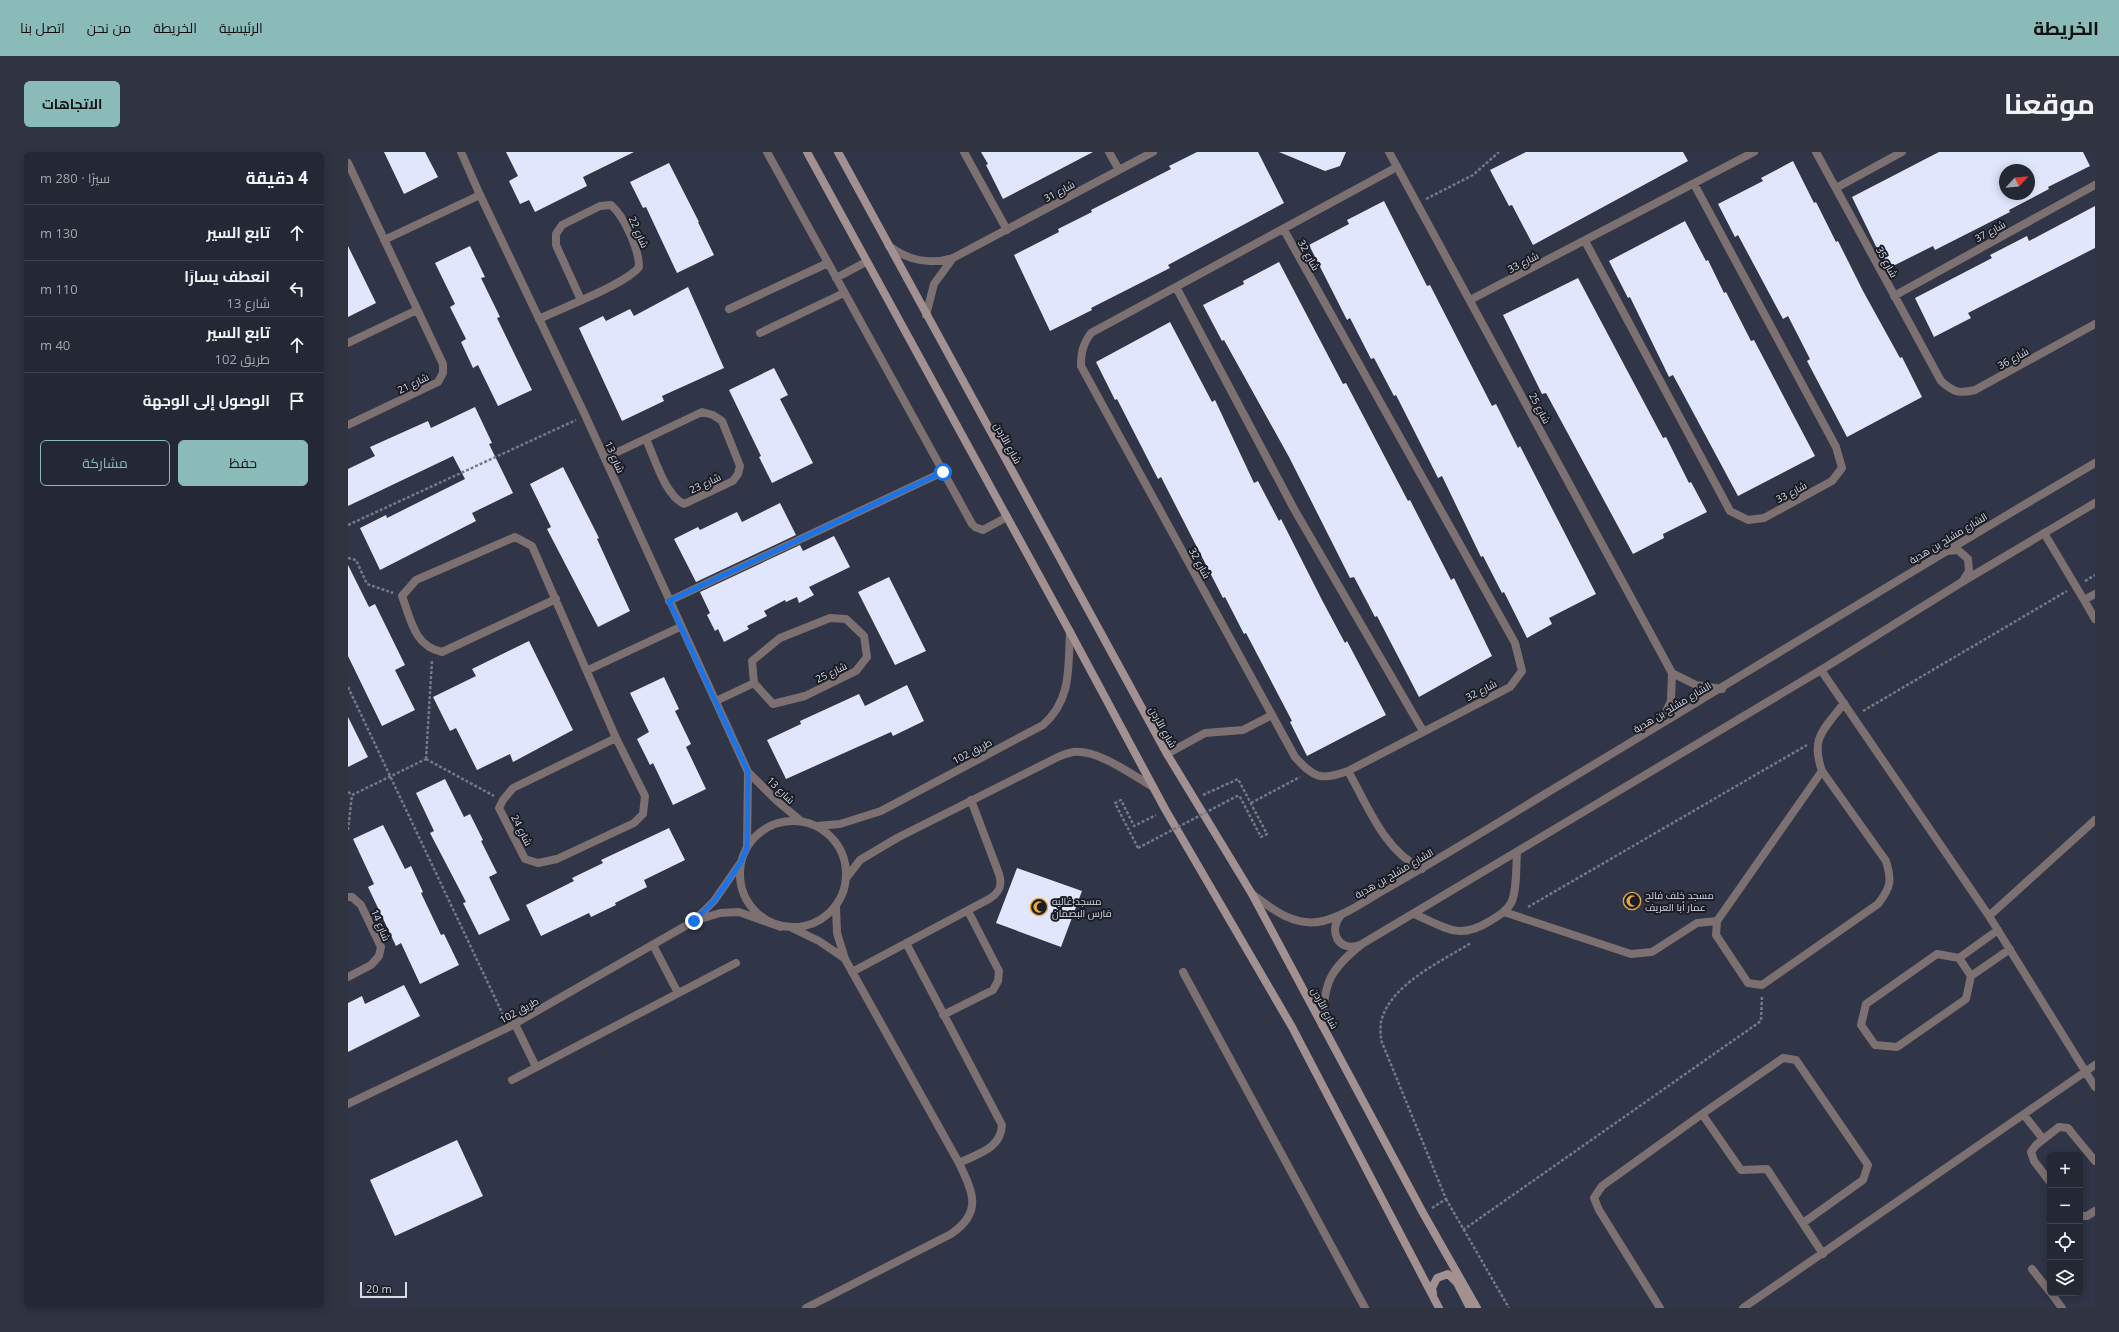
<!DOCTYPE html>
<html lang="ar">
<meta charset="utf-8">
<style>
body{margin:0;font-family:"Open Sans",Cairo,sans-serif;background:#303441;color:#f1f3f6;direction:rtl}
.controls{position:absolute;right:12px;bottom:12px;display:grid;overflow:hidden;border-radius:6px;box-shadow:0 2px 10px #0003}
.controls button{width:36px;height:36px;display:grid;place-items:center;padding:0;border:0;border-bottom:1px solid #414450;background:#242835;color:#f1f3f6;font:20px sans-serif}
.compass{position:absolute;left:1651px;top:12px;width:36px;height:36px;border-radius:50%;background:#242835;box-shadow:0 2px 10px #0003;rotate:64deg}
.scale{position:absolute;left:12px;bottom:10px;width:47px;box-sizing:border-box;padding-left:4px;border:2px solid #d7dae6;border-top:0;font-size:11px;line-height:14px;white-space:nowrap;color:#d7dae6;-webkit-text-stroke:3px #1b1d26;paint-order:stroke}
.stop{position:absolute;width:12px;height:12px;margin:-9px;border:3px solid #1a73e8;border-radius:50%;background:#fff}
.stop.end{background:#1a73e8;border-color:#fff;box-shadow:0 1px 4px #0008}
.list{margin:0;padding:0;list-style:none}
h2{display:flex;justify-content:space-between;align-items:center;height:52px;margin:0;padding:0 16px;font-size:17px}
h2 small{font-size:13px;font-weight:400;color:#a3a6ad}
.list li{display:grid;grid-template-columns:26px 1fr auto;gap:12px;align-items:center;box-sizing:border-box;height:56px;padding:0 16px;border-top:1px solid #414450}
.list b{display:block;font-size:15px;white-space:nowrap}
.list p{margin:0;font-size:13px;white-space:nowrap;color:#a3a6ad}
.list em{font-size:13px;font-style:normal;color:#a3a6ad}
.actions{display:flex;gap:8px;padding:12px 16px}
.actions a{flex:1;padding:9px 0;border:1px solid #8bbbb9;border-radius:6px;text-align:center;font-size:14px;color:#8bbbb9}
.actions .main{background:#8bbbb9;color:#111}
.icon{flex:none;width:22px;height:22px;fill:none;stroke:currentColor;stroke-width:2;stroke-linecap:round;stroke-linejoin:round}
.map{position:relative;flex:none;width:1747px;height:1156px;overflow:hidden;direction:ltr;border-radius:6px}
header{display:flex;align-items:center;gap:24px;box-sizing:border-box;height:56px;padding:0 20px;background:#8bbbb9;color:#111}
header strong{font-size:19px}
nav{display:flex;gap:22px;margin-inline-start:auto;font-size:14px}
.intro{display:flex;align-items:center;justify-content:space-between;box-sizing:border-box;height:96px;padding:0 24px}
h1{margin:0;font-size:28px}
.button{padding:10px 18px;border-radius:6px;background:#8bbbb9;color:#111;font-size:14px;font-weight:700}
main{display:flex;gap:24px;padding:0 24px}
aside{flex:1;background:#242835;border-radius:6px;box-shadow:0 2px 10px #0003}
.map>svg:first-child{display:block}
.building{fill:#e0e7fd;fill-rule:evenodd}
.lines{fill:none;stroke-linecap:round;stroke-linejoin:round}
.path{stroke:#757988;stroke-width:2.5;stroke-dasharray:3 2;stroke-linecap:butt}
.service{stroke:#7c7070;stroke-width:8}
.minor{stroke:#7c7070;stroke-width:8}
.tertiary{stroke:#7c7070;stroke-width:8}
.secondary{stroke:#a39090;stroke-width:8}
.path-bridge{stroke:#757988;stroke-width:2.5;stroke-dasharray:3 2;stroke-linecap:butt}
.route{stroke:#1a73e8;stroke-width:5}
.labels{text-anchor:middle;stroke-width:4;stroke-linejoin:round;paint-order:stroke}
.street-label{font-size:10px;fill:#d7dae6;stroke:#1b1d26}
.poi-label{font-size:10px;fill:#d7dae6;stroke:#1b1d26;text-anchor:start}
</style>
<header>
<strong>الخريطة</strong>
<nav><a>الرئيسية</a><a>الخريطة</a><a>من نحن</a><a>اتصل بنا</a></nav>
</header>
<div class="intro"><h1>موقعنا</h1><a class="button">الاتجاهات</a></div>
<main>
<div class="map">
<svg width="1747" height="1156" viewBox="0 0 1747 1156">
<rect width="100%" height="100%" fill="#303547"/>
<path class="building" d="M36,0H77L90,25L56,42Z
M158,0H286L235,25L239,34L187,60L181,48L172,52L161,29L170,24Z
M633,0H745L655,47L638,13L640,12Z
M849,0H910L936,51L820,113L822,116L743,156L744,158L702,179L666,103L711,80L710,77L744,60L743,58L823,17L821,14Z
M931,0H998L992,14L977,19Z
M1178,0H1335L1340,9L1185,93L1164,53L1161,54L1142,18Z
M1591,0H1735L1742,14L1700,35L1701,37L1661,58L1662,60L1587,98L1585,94L1539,117L1504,45ZM1657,18H1681V42H1657Z
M1445,9L1466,51L1468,50L1488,90L1490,89L1515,139L1552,206L1554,205L1574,245L1499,285L1459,209L1462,207L1440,164L1435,167L1390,83L1387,85L1370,52L1415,29L1413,26Z
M321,11L351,70H350L366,103L329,121L298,55L295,56L282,30Z
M1036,49L1079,134L1082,133L1144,254L1148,252L1170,296L1172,294L1248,442L1201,466L1204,472L1179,486L1156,440L1154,441L1135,404L1133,405L1094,324L1090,326L1048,243L1046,244L1026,206L1023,207L1002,166L999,168L961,93L1001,72L999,68Z
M1747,54V96L1620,161L1623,166L1586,185L1567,146L1644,106L1642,103L1679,84L1681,89Z
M1337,69L1358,109L1360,108L1376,141L1378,140L1403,189L1406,188L1467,304L1390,344L1325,223L1321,225L1282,145L1280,146L1261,109Z
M0,94L28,151L0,165Z
M122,94L137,125L133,126L152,165L149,166L184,238L150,254L130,213L125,216L113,190L118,187L102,155L107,152L87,111Z
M931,110L995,232L998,231L1060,349L1062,348L1103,428L1106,426L1144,504L1071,545L1029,464L1027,465L1006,425L1002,426L941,305L876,188L874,189L855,153L896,132L895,129Z
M1230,126L1315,286L1318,285L1341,331L1343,330L1359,360L1315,382L1316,386L1285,402L1198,241L1194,242L1155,163Z
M340,135L376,216L314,244L316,249L274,269L231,176L255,164L258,169L282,157L286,164Z
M822,170L864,250L867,248L906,331L910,329L931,369L933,367L975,450L997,491L999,489L1038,563L959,604L942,570L944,569L898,481L896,482L877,445L875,446L813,325L810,327L769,247L767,248L748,210Z
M426,216L440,243L432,247L465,311L424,331L411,305L413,304L381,238Z
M127,255L144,291L141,292L165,341L124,361L128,369L32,418L12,376L38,363L39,366L117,327L105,304L0,354V317L27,304L22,295L80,269L83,276Z
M215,315L251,386L249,387L282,459L250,475L199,377L203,375L182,332Z
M432,351L448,383L348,430L326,387L350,375L352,378L389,360L394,370Z
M486,384L502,415L461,435L466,443L451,451L449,445L438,450L437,448L416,459L419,464L399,474L401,477L376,490L370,477L367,479L359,463L362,461L352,440L452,393L455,399Z
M0,413L21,455L27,452L57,513L47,518L67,558L34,574L0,504Z
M541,425L578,499L547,513L510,440Z
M181,489L225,578L165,610L162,602L129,618L108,576L102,579L85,545L128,524L124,517Z
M316,525L331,557L327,559L343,592L338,595L358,637L325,653L305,611L302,613L289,587L301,580L282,541Z
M559,533L576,569L545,584L543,580L438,627L419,588L453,572L452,569L511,542L517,554Z
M0,565L20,605L0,615Z
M97,627L116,665L122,662L135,688L133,689L149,721L141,725L162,768L131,783L115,751L118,750L82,681L86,679L68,641Z
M35,673L57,717L63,714L75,740L73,741L93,783L96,782L111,813L72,832L53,791L48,794L20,735L26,732L5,687Z
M321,676L337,708L296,728L299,735L267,751L268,753L243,765L241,761L193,784L178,753L226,729L224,726L255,711L253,708Z
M669,716L734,739L713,795L648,771Z
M56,833L72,864L0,900V851L14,844L17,852Z
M109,988L135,1044L47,1084L22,1028Z"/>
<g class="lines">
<path class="path" d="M1078,47L1125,23L1151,0
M0,373L228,268
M0,406L8,408L19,432L45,441
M1737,429L1747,423
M0,535L156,865
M1515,559L1719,439
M78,607L84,508
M78,607L146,644
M0,640L4,643
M4,643L78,607
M855,643L890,627L919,682L913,685L891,643
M903,651L952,625
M0,678L4,643
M790,696L767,651L773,648L786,674L808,663
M1180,755L1459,593
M1098,1047L1161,1156
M1084,1056L1098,1047L1033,888C1033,883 1032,876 1033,870C1041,833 1094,809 1123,791
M1115,1078L1413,869L1414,843"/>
<path class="service" d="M419,0L624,372L627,375L635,378L659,365
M488,126L518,110
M381,157L480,111
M412,181L496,141
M1696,381L1736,448L1747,442
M1736,448L1747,467
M321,449L595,320
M1473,518L1641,764L1747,935
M819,602L857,581L895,578L924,563
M1474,619L1538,709C1544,729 1543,735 1530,752L1414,833L1400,831L1368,783L1369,769L1474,619C1462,585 1476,578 1496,551
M1156,760L1283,802L1304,800L1349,771L1369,769
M1066,762C1097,775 1110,789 1142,769C1150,764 1158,760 1163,751C1169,740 1168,714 1169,700
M1641,764L1747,668
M444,776L471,789L496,806
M558,791L654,973C653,997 629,1002 611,1011
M305,793L330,841
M1589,802L1611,806L1623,824L1618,847L1549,895L1527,893L1513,873L1518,852Z
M1611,806L1650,778
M504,820L641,747C651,741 655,734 651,722L623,648
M835,820L1017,1156
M1623,824L1662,797
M595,863L645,838L650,829L651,819L620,759
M167,872L188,915
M164,928L388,811
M1354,962L1435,906L1448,908L1520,1013L1515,1028L1455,1071
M1676,963L1695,987
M1702,1030L1686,1009L1683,1000L1688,993L1711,975L1720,976L1723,980L1747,1009
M1732,1064H1739L1747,1059
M1684,1117L1702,1140
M1703,1141L1714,1156
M458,1156L603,1082C635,1060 625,1041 611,1011L497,807L489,781L488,754
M1312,1156L1251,1058L1246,1046L1254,1034L1354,962L1393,1018L1419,1017L1475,1102
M1395,1156L1747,913"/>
<path class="minor" d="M616,0L659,78
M761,0L771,18
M1468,0L1593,229C1605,240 1611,242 1627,238L1747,172
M0,11L95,212V221L90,230L0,273
M1488,36L1554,0
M936,78L1167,491L1174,519L1162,535L1000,619C973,629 966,626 947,605L733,214C733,200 735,192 743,181L1049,15
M36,88L132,43
M1237,89L1382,359L1400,368L1416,366L1484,329L1494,316L1488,295L1346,32
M541,94C561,109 581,113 605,106L805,0
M828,135L946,357L1075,579
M1546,144L1747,33
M1122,148L1406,0
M578,163L586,132L605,106
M191,167C214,156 278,132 291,115C291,97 276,64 263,53L252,54L214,73L208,82V93L233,148
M0,191L69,158
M257,306L354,260L365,263L374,269L392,314L390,322L385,329L336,352C317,343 307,307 298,287
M208,447L94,500C66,494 63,468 54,444L68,428L167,385L184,394L268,586L297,644L295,662L286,671L209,707L190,711L177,707L151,656L155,648L165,636L268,586
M482,466L498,467L516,484L519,505L508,519L457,544L425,552L406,531L404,509L432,486Z
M240,518L332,475
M368,549L406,531
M1000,619C1020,654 1036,699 1074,717
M0,745H4L13,753L33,795L31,804L23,813L0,825"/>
<path class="tertiary" d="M113,0L132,43L237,263L400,620L429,649L453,669
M1041,0L1324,521L1323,549L1312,572
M1599,399L1610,398L1620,407L1621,419L1616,427
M1324,521L1348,533L1374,537
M392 722a53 53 0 1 1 106 0a53 53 0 1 1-106 0Z
M468,674L492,672L533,659L695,573C724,548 720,515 722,480
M399,695L400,620
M499,725L512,708L549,686L710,605C714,603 720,601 725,600C750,597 784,623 805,635
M904,742C924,757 947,776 975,769C996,764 1017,749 1036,738C1089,708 1140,677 1192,645C1377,534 1561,420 1747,311
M994,762C979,778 990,801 1012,793
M348,767L366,749L393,710
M974,873C977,830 980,819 1014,792L1473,518L1614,430L1747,351
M0,952L161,875L346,769L372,761L391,760L433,775"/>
<path class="secondary" d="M459,0L722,480L817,657L944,875L1091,1156
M490,0L819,602L904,742L1075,1061L1129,1156
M1085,1142L1084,1136L1089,1126L1100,1122L1109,1131L1122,1156"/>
<path class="path-bridge" d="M790,696L891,643"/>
</g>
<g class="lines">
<path class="route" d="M346,769L366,749L378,732L393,710L399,695L400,620L321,449L595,320"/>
</g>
<defs>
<symbol id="mosque-ring" viewBox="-11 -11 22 22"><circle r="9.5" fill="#1b1d26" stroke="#eba93a" stroke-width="1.5"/><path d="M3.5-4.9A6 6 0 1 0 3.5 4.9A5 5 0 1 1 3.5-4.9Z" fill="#eba93a"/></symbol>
</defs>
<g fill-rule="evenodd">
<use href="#mosque-ring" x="1274" y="739" width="20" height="20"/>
<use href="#mosque-ring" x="681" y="745" width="20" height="20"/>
</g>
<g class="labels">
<g class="street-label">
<text transform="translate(711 39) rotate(-28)" y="4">شارع 31</text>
<text transform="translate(1642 79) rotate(-29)" y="4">شارع 37</text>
<text transform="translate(291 80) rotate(66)" y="4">شارع 22</text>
<text transform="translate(961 103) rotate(61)" y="4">شارع 32</text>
<text transform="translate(1175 110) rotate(-27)" y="4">شارع 33</text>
<text transform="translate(1539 110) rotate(61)" y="4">شارع 35</text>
<text transform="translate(1665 206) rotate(-29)" y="4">شارع 36</text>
<text transform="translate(65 231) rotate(-26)" y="4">شارع 21</text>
<text transform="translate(1192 256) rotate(62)" y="4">شارع 25</text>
<text transform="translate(660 291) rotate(61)" y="4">شارع الأردن</text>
<text transform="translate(267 305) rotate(66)" y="4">شارع 13</text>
<text transform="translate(357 331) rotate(-25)" y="4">23 شارع</text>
<text transform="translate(1443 340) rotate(-28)" y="4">شارع 33</text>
<text transform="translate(1600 386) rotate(-31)" y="4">الشارع مشلح بن هدبة</text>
<text transform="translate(852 411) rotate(61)" y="4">شارع 32</text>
<text transform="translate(483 520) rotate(-26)" y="4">شارع 25</text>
<text transform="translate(1133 538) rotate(-27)" y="4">شارع 32</text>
<text transform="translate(1324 555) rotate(-31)" y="4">الشارع مشلح بن هدبة</text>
<text transform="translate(815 575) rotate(61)" y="4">شارع الأردن</text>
<text transform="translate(624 599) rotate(-28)" y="4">طريق 102</text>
<text transform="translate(433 638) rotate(44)" y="4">شارع 13</text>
<text transform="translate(174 678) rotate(63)" y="4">شارع 24</text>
<text transform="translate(1046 721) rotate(-30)" y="4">الشارع مشلح بن هدبة</text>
<text transform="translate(33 773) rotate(67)" y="4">شارع 14</text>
<text transform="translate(977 856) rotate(62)" y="4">شارع الأردن</text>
<text transform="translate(171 858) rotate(-29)" y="4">طريق 102</text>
</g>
<g class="poi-label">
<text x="1297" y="747">مسجد خلف فالح<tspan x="1297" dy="12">عمار أبا العريف</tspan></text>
<text x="704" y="753">مسجد غاليه<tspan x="704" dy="12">فارس البصمان</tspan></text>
</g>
</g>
</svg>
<div class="controls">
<button>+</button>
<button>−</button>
<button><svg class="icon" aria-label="locate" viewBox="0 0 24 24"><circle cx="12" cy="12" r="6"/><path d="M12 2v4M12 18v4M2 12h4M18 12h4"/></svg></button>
<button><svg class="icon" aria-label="layers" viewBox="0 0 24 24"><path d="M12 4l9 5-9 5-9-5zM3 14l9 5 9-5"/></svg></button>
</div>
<svg class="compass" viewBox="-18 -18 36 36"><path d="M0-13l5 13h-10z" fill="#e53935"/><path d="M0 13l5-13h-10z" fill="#a3a6ad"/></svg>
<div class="scale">20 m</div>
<div class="stop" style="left:595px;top:320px"></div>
<div class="stop end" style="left:346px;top:769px"></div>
</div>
<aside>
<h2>4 دقيقة<small>سيرًا · 280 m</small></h2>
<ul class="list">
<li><svg class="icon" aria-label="ahead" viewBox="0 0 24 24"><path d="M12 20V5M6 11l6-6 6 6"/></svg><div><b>تابع السير</b></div><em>130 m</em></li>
<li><svg class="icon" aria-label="left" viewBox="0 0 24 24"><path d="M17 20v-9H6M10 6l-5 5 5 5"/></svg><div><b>انعطف يسارًا</b><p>شارع 13</p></div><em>110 m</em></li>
<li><svg class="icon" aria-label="ahead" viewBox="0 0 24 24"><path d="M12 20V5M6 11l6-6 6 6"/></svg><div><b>تابع السير</b><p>طريق 102</p></div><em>40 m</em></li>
<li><svg class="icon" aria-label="arrive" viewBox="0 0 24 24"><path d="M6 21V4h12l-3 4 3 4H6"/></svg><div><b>الوصول إلى الوجهة</b></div></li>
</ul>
<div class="actions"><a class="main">حفظ</a><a>مشاركة</a></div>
</aside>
</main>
